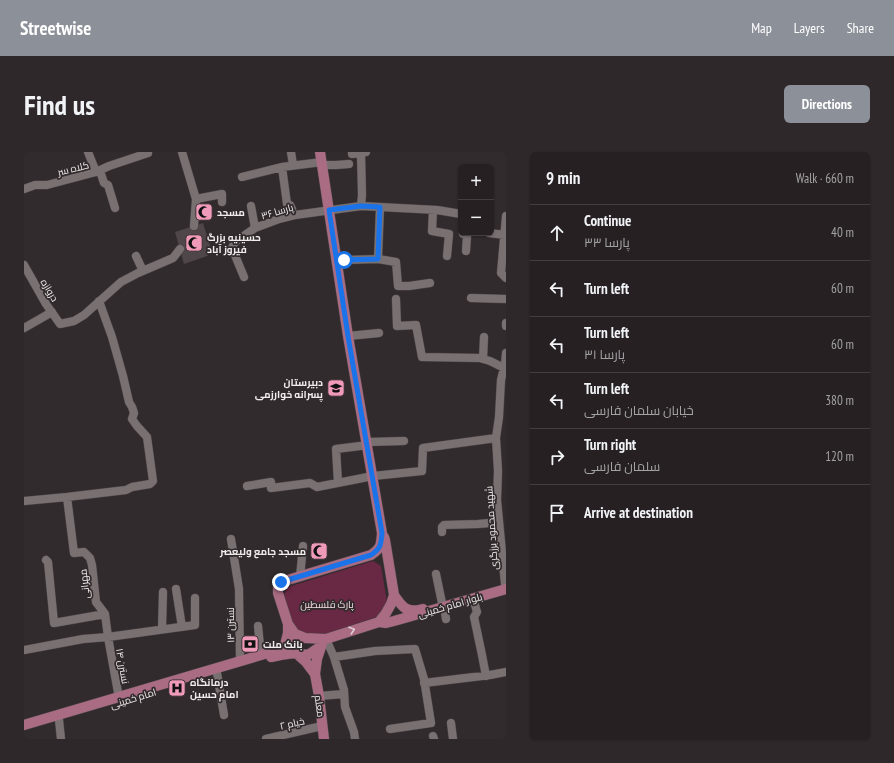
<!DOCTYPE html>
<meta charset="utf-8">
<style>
body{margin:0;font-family:"PT Sans Narrow",Cairo,sans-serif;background:#2e282a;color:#f1f3f6}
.controls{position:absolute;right:12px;top:12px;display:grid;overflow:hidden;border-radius:6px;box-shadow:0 1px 3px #0004}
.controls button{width:36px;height:36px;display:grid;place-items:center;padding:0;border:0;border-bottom:1px solid #423e40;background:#262022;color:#f1f3f6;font:20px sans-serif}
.stop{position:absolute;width:12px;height:12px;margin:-9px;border:3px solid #1a73e8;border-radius:50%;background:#fff}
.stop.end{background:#1a73e8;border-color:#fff;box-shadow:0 1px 4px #0008}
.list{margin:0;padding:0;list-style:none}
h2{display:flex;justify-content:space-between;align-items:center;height:52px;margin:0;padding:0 16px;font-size:17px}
h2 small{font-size:13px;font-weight:400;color:#a4a3a5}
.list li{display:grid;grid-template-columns:26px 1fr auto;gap:12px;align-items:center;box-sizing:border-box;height:56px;padding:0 16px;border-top:1px solid #423e40}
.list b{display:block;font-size:15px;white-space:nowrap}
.list p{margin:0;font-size:13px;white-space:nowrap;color:#a4a3a5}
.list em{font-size:13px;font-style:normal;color:#a4a3a5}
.icon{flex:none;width:22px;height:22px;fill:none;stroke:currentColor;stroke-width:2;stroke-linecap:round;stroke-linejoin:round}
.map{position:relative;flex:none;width:482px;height:587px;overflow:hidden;border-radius:6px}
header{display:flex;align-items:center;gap:24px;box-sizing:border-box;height:56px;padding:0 20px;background:#8c9099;color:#fff}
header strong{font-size:19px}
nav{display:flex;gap:22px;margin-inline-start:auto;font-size:14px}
.intro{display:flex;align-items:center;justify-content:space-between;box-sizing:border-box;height:96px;padding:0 24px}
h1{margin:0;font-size:28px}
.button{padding:10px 18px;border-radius:6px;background:#8c9099;color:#fff;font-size:14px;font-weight:700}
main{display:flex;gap:24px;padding:0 24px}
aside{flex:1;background:#262022;border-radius:6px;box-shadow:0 1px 3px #0004}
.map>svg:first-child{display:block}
.green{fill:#692843}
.building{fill:#4e4648}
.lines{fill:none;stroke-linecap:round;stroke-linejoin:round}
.minor-casing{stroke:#4e4749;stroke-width:9}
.major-casing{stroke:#4e4749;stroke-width:11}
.minor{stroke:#797072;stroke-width:8}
.major{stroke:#a96c83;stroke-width:10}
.oneway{stroke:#dfccd2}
.route{stroke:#1a73e8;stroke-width:5}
.labels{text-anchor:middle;stroke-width:3.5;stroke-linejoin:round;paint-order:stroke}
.street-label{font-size:10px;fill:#f1eced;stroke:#322b2d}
.poi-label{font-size:10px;font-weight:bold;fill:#f1eced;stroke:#322b2d;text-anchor:start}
.park-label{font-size:10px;fill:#f2d9e1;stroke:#322b2d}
</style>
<header>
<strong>Streetwise</strong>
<nav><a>Map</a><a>Layers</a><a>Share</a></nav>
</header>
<div class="intro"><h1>Find us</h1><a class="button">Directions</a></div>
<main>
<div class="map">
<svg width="482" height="587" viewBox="0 0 482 587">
<rect width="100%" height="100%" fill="#322b2d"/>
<path class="green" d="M349,409L357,414L363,450L355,464L299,483L280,484L270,479L260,442L264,435Z"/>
<path class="building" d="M179,71L188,100L183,104L160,112L151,80Z"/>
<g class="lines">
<defs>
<path id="minor" d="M64,0L72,20
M158,0L172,47L170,74
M267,0L269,13
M328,0V2L337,1L342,0
M298,13H312L325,12
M258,15L263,52L266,53L268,57
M76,19L80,31L84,33L91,56
M218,25L258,15L298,10
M0,37L11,33H23L72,20L85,14L124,1L123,0
M172,47L198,42V50
M227,54L231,76
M337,54L338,43L337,1
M409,58L408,79L425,82L423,104
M482,64L477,121L482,126
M439,81V82L443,84L442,99
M465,81L481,83
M112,104L119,119
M354,107L356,55
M320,108L354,107L372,110L374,134H385L406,131
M0,113L22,152L36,172L50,169L60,163L97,130L114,121L149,106L156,97
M220,125L208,96L211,90L231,76L255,67L271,63L337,54L413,58L437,62
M447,146L482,147
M372,147L373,174L392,173L398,205L456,206L466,209L480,216H482
M482,171V174
M0,176L28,160
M324,184L355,181
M459,207L460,185
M343,290L380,289
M314,331L312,297L344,293
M223,334L247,330V336L286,331L293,335L349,324L398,319L399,296L472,286
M43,345L50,401L60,400L66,406L68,413L72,450L81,462L84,485L95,546
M0,349L43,345L102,338L108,335L126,332L129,329L123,285L113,274L108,267L110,261L108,255L105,250L99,224L88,185L75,149
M418,380V375L420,373L454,372L466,371H475
M207,387L215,437L216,509
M22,408L24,410L30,471L81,462
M412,422L418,451
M276,425L279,394
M481,432L473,348L474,319L472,286L475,265L477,228L481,212L482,201
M152,437L158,475
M449,446L453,460L450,465L458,503L462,524
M420,455L422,467
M234,474L237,503
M138,477L139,440
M302,487L310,505L320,538L321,555L330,580L331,587
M0,498L59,487L84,485L171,473V446
M310,505L351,499L391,497L400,527L407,571L366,577
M193,521L200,563
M400,531L466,523L482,520
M295,544L320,542
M35,568L37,587
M427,571L429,587
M409,584L410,587
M242,587L298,574"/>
<path id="major" d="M370,443C378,455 383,462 399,457
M355,470L362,461L367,452L370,443L361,388L360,385
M264,472L271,482L281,486L302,487L355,470L362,471L370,469L482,437
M264,481L272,501L282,510L291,522
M298,492L293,507L291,522L295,544L300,587
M247,505C263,502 268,500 284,503L297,494
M0,573L237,503L257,496L261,493L264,481V472L254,441V435L257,430L347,403C357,396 357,394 358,381L324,184L296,0"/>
</defs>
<use href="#minor" class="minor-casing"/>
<use href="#major" class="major-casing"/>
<use href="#minor" class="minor"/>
<use href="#major" class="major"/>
</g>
<defs><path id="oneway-chevron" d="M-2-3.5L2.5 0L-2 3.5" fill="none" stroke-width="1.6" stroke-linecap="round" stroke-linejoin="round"/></defs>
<use class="oneway" href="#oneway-chevron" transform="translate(328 478) rotate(-18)"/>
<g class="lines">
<path class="route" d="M257,430L347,403C357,396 357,393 358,381L324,184L305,58L337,54L356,55L354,107L320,108"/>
</g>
<defs>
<symbol id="mosque-square" viewBox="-11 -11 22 22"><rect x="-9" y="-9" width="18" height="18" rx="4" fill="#ef9ab8" stroke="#322b2d"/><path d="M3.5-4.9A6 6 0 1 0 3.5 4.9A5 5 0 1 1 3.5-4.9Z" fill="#111"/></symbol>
<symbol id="school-square" viewBox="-11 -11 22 22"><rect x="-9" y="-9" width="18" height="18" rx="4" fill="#ef9ab8" stroke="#322b2d"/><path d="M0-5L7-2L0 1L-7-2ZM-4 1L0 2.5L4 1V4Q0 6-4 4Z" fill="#111"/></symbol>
<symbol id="bank-square" viewBox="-11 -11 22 22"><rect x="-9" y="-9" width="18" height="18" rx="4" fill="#ef9ab8" stroke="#322b2d"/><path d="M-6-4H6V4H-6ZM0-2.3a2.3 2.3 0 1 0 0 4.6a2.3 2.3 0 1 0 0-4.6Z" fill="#111"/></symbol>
<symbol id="hospital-square" viewBox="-11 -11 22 22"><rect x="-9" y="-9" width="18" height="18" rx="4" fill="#ef9ab8" stroke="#322b2d"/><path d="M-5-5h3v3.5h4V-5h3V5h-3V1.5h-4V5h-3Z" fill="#111"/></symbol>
</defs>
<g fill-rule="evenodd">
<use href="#mosque-square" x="170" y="50" width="20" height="20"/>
<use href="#mosque-square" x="160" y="81" width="20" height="20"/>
<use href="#school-square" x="302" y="226" width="20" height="20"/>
<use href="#mosque-square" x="285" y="389" width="20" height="20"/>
<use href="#bank-square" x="216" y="482" width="20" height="20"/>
<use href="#hospital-square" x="143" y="526" width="20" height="20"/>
</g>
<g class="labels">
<g class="street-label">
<text transform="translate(49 16) rotate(-14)" y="4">کلاه سر</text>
<text transform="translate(253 59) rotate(-16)" y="4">پارسا ۳۶</text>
<text transform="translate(26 138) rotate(59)" y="4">دروازه</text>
<text transform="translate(467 376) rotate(-94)" y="4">شهید محمود برزگری</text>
<text transform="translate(60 432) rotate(-96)" y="4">مهرانی</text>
<text transform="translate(426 453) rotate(-16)" y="4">بلوار امام خمینی</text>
<text transform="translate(206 473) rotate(-91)" y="4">نسترن ۱۳</text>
<text transform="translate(99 514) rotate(80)" y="4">نسترن ۱۴</text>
<text transform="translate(109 546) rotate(-17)" y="4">امام خمینی</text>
<text transform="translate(296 554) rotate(82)" y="4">معلم</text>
<text transform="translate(268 571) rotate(-13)" y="4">خیام ۲</text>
</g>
<g class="poi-label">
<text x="193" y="64">مسجد</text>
<text x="183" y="89">حسینیه بزرگ<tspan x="183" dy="12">فیروز آباد</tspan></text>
<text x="299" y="234" text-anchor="end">دبیرستان<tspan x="299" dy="12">پسرانه خوارزمی</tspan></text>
<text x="282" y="403" text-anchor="end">مسجد جامع ولیعصر</text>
<text x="239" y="496">بانک ملت</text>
<text x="166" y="534">درمانگاه<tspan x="166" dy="12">امام حسین</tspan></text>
</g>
<g class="park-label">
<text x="303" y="456">پارک فلسطین</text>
</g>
</g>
</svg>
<div class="controls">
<button>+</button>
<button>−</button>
</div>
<div class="stop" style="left:320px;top:108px"></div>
<div class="stop end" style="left:257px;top:430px"></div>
</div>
<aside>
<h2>9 min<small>Walk · 660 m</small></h2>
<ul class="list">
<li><svg class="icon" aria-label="ahead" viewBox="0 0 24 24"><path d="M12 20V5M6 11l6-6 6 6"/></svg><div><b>Continue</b><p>پارسا ۳۳</p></div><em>40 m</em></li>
<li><svg class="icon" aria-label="left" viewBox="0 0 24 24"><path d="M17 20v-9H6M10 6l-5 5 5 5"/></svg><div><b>Turn left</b></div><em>60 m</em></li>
<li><svg class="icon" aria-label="left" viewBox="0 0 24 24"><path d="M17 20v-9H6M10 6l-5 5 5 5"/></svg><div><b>Turn left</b><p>پارسا ۳۱</p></div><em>60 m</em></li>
<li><svg class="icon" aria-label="left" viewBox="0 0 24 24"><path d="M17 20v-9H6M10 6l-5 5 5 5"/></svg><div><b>Turn left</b><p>خیابان سلمان فارسی</p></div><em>380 m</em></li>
<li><svg class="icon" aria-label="right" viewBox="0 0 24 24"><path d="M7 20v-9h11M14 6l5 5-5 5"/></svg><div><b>Turn right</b><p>سلمان فارسی</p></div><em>120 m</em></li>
<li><svg class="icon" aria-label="arrive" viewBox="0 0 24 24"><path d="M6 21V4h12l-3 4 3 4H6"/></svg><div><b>Arrive at destination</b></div></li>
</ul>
</aside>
</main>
